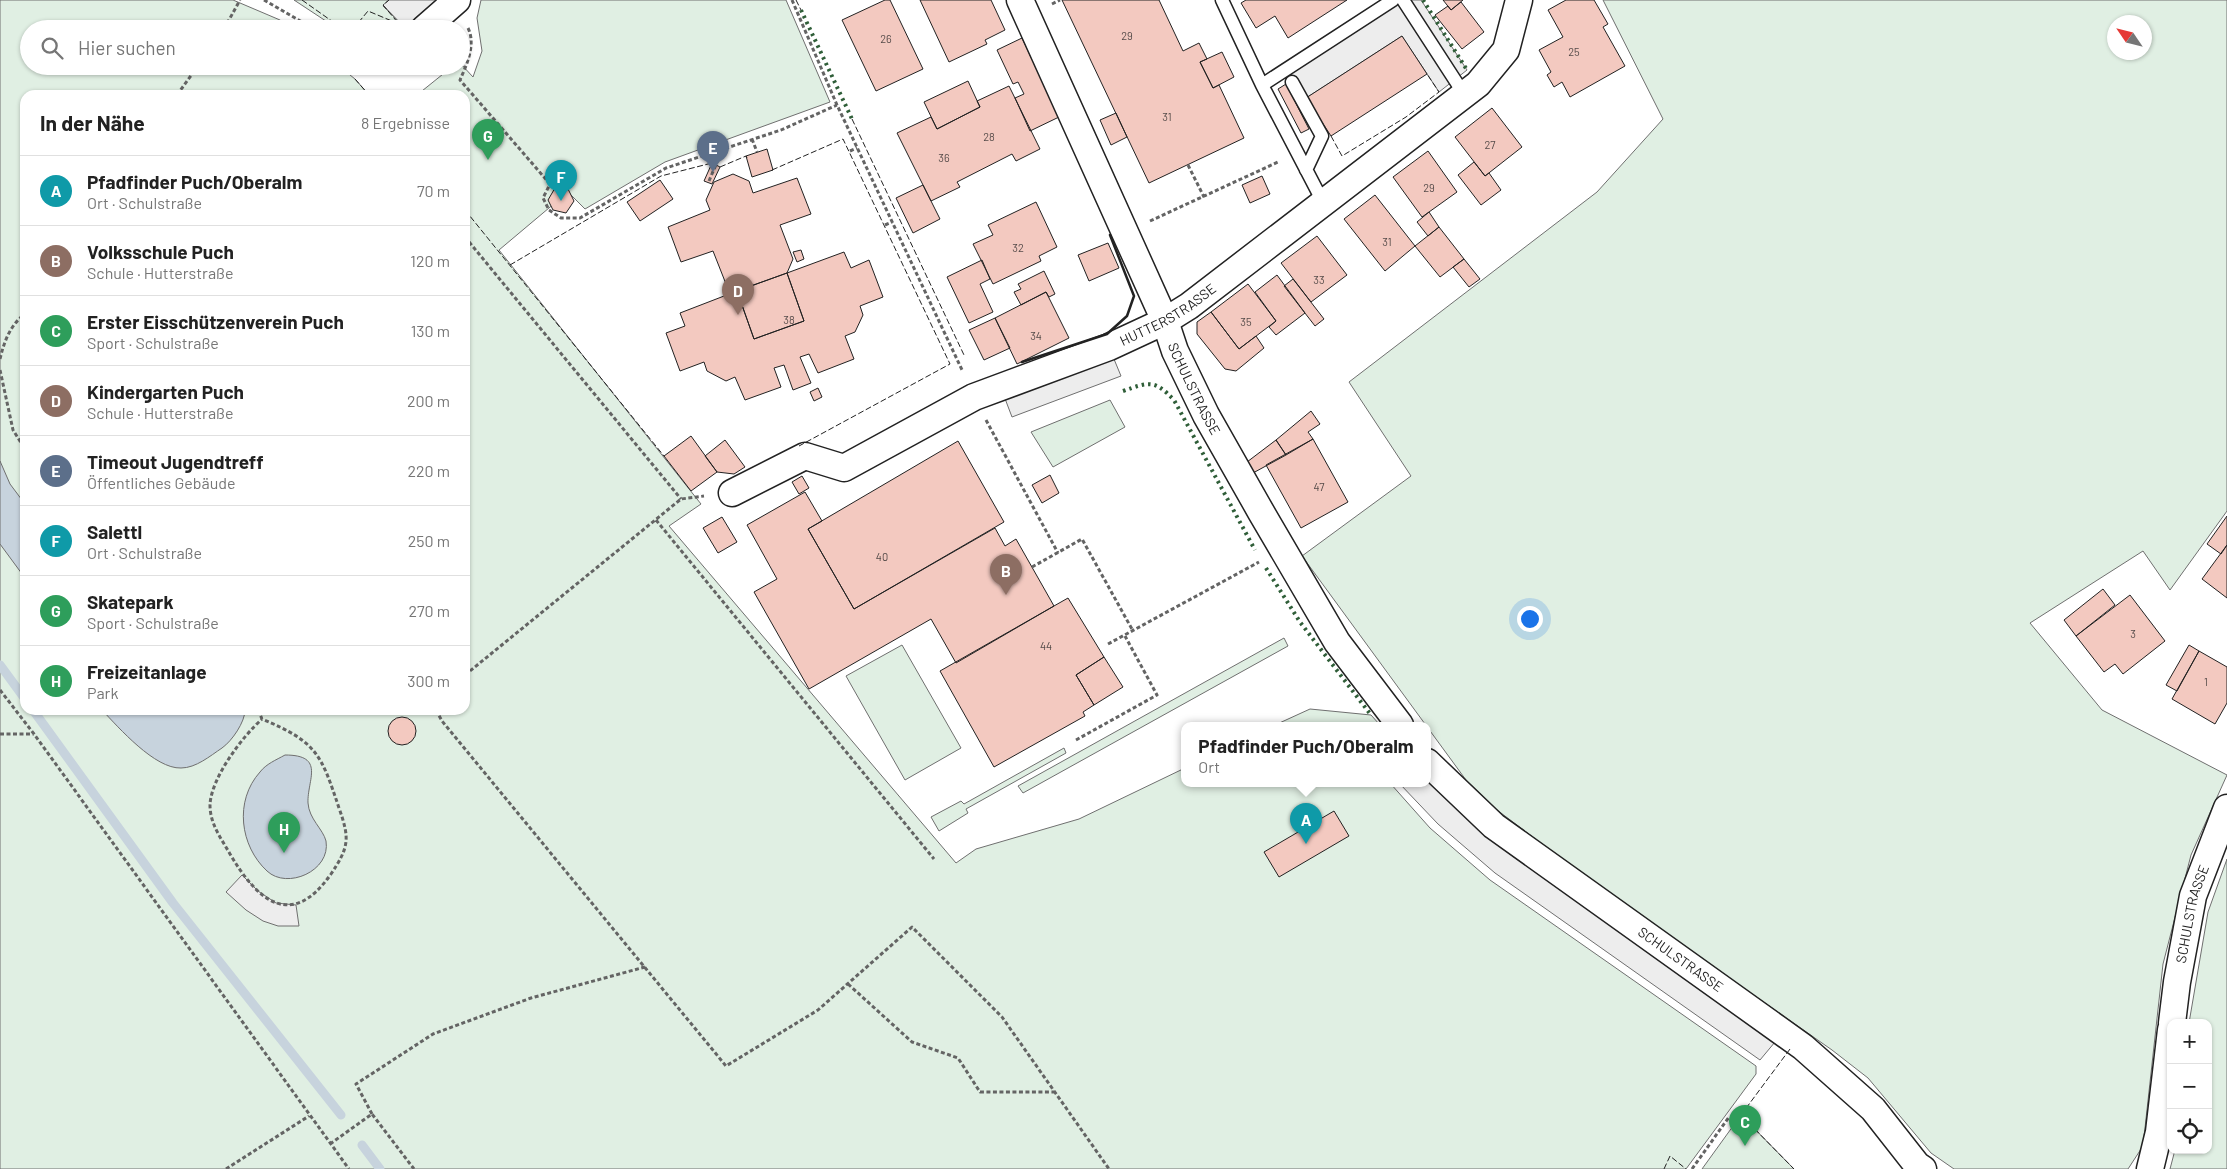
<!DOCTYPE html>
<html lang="de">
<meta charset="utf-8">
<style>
body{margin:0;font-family:Barlow,sans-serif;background:#f2f2f2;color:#222}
.controls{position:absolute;right:15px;bottom:15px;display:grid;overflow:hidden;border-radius:10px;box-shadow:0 1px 4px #0004}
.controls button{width:45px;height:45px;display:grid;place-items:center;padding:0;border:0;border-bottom:1px solid #e0e0e0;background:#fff;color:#222;font:25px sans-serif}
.compass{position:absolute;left:2107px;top:15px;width:45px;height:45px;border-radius:50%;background:#fff;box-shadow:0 1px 4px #0004;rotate:305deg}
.you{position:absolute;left:1529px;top:618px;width:18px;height:18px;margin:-12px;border:4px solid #fff;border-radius:50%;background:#1a73e8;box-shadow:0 0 0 8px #1a73e833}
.badge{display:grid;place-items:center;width:32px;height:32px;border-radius:50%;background:#c62828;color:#fff;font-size:16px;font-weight:700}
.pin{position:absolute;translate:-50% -41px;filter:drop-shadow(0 1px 2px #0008)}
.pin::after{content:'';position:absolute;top:26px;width:18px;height:15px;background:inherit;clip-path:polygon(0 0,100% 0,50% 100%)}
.popup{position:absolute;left:1181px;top:722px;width:250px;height:65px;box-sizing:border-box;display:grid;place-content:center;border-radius:10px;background:#fff;filter:drop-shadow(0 1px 4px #0005);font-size:16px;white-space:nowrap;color:#767676}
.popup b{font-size:19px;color:#222}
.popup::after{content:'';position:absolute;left:50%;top:100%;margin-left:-10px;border:10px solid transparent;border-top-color:#fff}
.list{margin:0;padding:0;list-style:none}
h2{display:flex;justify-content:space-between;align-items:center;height:65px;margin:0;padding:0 20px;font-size:21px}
h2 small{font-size:16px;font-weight:400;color:#767676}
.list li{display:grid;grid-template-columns:32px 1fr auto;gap:15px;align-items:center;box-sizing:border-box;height:70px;padding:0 20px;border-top:1px solid #e0e0e0}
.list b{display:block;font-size:19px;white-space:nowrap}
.list p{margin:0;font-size:16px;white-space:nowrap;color:#767676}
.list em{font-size:16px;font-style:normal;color:#767676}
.icon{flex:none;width:28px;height:28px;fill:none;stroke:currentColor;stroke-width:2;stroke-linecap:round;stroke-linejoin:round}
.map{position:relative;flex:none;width:2227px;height:1169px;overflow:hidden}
.search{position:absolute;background:#fff;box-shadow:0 1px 4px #0004;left:20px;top:20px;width:450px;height:55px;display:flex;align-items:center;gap:12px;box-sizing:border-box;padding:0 18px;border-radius:28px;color:#767676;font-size:19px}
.panel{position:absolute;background:#fff;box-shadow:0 1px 4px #0004;left:20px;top:90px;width:450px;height:625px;border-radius:15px}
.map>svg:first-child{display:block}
.green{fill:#e0efe3;stroke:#6f6f6f;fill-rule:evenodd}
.parking{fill:#ededed;stroke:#6f6f6f}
.water{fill:#c7d3dd;stroke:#6f6f6f}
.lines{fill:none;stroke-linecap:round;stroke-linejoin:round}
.stream{stroke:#c7d3dd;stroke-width:9}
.building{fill:#f3c9c0;stroke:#222}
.service-casing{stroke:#222;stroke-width:15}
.minor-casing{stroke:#222;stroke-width:29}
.path{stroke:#646464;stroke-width:3;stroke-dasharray:4 2.5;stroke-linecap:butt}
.service{stroke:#fff;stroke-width:12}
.minor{stroke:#fff;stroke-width:26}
.hedge{stroke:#2f5e38;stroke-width:4;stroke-dasharray:2.5 4;stroke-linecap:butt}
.fence{stroke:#222;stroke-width:1;stroke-dasharray:6 2.5;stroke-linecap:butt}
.wall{stroke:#222;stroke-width:2.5}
.labels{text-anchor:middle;stroke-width:4;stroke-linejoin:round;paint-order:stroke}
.number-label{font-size:11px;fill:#564c4a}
.street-label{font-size:14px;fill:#222;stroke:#fff}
</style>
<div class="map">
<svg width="2227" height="1169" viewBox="0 0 2227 1169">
<rect width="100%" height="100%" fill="#fff"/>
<path class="green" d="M0,0H233L280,20L291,29H29V66H339L355,79L369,95H25V710H465V95H417L453,66H461V64L473,77L482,51L477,18L481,0H786L830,102L665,162L585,209L568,192L499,250L701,504L669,526L956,863L976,849L1079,819L1185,768V783H1390L1430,828L1490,880L1756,1066V1074L1686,1169H0Z
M294,0H389L383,6L406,29H338Z
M1603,0H2227V511L2170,590L2143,551L2030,623L2102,710L2227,775L2191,855L2163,964L2143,1146L2128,1169H1954L1931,1153L1868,1078L1832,1050L1595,884L1497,810L1466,780L1302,556L1411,476L1349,382L1597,192L1663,119ZM2114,22H2144V52H2114Z
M1110,400L1125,427L1053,467L1031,432Z
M1284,638L1288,646L1023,793L1018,786Z
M902,645L961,748L905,780L846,676Z
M1310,709L1371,715L1380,725H1275Z
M1064,748L1066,753L966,809L968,813L939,831L931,817L961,801L964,804Z
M2227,859V1169H2170L2175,1150H2208V1023H2189L2208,912Z
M1741,1115L1794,1169H1702Z"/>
<path class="parking" d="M389,0H441L409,29H406L383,5Z
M1393,0H1421L1467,70L1439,92L1402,36L1306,98L1288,68Z
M1109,347L1121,376L1012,417L1004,396Z
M1427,775L1507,852L1775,1042L1760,1060L1495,873L1438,824L1399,783H1427Z
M242,875L258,891L276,903L296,905L299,926H278L263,921L246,910L226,892Z"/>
<path class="water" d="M0,461L10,484L25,504V578L0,544Z
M102,710H245C245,722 232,741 222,748C210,756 196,768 181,768C155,769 119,728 102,710Z
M285,755C326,755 307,780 308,803C309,819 323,829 326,841C331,871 287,890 267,871C240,846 234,801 260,772C266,764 276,760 285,755Z"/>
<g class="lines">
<path class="stream" d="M0,665L25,699
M33,710L173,903L341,1115
M362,1145L380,1169"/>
</g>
<path class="building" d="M885,0H890L923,69L876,91L842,20Z
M920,0H991L1005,30L985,40L987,44L949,62Z
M1062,0H1159L1183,51L1199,43L1207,59L1200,62L1213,88L1219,85L1244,138L1149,183Z
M1246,0H1347L1288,38L1275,16L1256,28L1241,3Z
M1443,0H1463L1451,10Z
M1566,0H1594L1608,24L1603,27L1625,66L1570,97L1562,82L1554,87L1547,75L1551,72L1539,50L1563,37L1548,10Z
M1461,2L1484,32L1462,49L1435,15L1448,6L1451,10Z
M1402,36L1427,74L1331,136L1306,98Z
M1022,38L1059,117L1030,131L1015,98L1024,94L1018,82L1013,84L997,50Z
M1222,52L1234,77L1213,88L1200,62Z
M968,81L980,107L937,129L924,102Z
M1286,84L1309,129L1301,133L1278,89Z
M1009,86L1040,149L1016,161L1012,154L957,182L960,187L931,201L897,133L931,117L937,129L980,107L977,101Z
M1492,108L1522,147L1485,176L1455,137Z
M1116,113L1127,137L1111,145L1100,120Z
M767,149L773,170L752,177L746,156Z
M1428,151L1457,192L1422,217L1393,177Z
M1474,162L1485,176L1489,173L1501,190L1481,205L1458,175Z
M712,163L720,167L712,184L704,181Z
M733,174L749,181L753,193L797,178L811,214L780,225L793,259L787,273L737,291L726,284L713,251L681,262L668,227L710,210L706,200L714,182Z
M1262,176L1270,194L1250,203L1242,185Z
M660,180L673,199L640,221L627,202Z
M923,185L940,219L913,233L896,198Z
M555,188L568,189L574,201L566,213L553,210L548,200Z
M1375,195L1415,246L1385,271L1344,219Z
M1036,202L1057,247L1039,256L1041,261L993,284L973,244L993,235L988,225Z
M1429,212L1439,227L1428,236L1417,222Z
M1439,227L1464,259L1440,277L1415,246Z
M1317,236L1347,275L1311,302L1281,263Z
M1108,243L1119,268L1089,281L1078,255Z
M801,250L804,259L797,262L793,252Z
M844,252L851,268L869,260L883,297L860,306L863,315L855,332L845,336L854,359L818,373L809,354L800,357L811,383L793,390L784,365L774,368L781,387L745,400L735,377L726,381L707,371L704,362L680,371L666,333L685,326L680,313L737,291L754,339L804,321L787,273Z
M1464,259L1480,279L1469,287L1453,267Z
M982,260L990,279L980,284L993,312L969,323L947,277Z
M1044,271L1055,294L1049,297L1046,292L1021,305L1014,292L1021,289L1018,284Z
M787,273L804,321L754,339L737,291Z
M1277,275L1305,313L1276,335L1269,327L1276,321L1255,292Z
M1293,279L1324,319L1315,326L1284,286Z
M1248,284L1276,321L1239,349L1211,312Z
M1046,292L1069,338L1017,364L995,318Z
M1211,312L1239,349L1256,336L1264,348L1236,371L1225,369L1197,334V322Z
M995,318L1010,348L984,360L969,330Z
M818,388L822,397L814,401L810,392Z
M1311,411L1320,424L1308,432L1313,439L1286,455L1276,440Z
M691,436L717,472L691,491L664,456Z
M1313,439L1348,502L1301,528L1266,465Z
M725,440L745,467L734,474L717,472L705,456Z
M1276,440L1286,455L1253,473L1247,462Z
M958,441L1004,522L854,609L808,529Z
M1050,475L1059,493L1042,503L1032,485Z
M802,476L809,488L799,494L792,482Z
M805,492L822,521L808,529L854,609L995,528L1005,546L1016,539L1054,606L956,663L931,619L809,689L754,592L777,579L747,525Z
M2227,516V545L2221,554L2207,544Z
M722,517L737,542L718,553L703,528Z
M2227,545V598L2202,579Z
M2103,589L2115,605L2076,636L2064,620Z
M2130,595L2165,641L2123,674L2115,664L2104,672L2076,636Z
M1068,598L1104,657L1076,675L1094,705L1083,712L1085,716L994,767L940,671Z
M2189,645L2199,651L2177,691L2166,685Z
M2199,651L2227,667V703L2215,724L2172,699Z
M1104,657L1123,687L1094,705L1076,675Z
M388 731a14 14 0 1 1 28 0a14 14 0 1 1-28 0Z
M1334,811L1349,836L1279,877L1264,852Z"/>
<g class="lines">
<defs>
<path id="service" d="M1222,0L1262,85L1323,202
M1403,0L1464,94
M1292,82L1322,136L1306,170
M1262,85L1393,0"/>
<g id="minor">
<path id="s1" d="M1020,0L1165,321L1175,351L1206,415L1261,512L1337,642L1400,725"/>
<path d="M424,29L457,0"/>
<path id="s2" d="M732,493L805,456L844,468L974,397L1109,347L1165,321L1189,306L1478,84L1506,50L1519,0"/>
<path id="s3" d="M1427,762L1494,826L1803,1047L1873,1109L1917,1165L1923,1169"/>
<path id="s4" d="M2172,1023L2177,982L2193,896L2227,808"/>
<path d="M2150,1169L2159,1132L2171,1030"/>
</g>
</defs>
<use href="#service" class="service-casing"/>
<use href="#minor" class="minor-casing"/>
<path class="path" d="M264,0L314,29
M792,0L837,105L963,372
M1052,4L1060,0
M468,28C476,44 467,64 460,80L550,184L543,198L549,210L561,218H580L666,168L781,130L837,105
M224,29L240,0
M177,95L198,66
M752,139L757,152
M850,151L857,148
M1188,165L1204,197
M709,181L722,150
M1150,221L1278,162
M885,225L892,222
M465,237L681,499
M0,359C4,342 10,325 25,314
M0,370L13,430L25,449
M986,420L1058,553
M656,520L934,859
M1032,567L1082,539L1133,631
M1108,644L1259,562
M465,675L681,499L704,496
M0,690L34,734L349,1169
M258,710L262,719C317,742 321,754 339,808C350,839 349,847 331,874C291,931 257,900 230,854C221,838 210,824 210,805C211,778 242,737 262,719
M436,710L442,721L726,1066L818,1010L912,927L1002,1017L1109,1169
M0,734H34
M1076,740L1157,695L1125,636
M848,984L912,1042L958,1058L980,1092H1055
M372,1114L356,1084L433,1034L531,998L645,967
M330,1144L372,1114L414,1169
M226,1169L309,1116
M1692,1169L1729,1117"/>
<use href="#service" class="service"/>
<use href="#minor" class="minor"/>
<path class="hedge" d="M1423,0L1467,70
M801,10L852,119
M1123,391C1149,382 1154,379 1174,400L1255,550
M1266,568L1300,622L1371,715"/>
<path class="fence" d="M302,0L343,29
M796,0L801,10
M353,29L368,11L399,24L383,5L389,0
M355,79L369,95
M852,119L964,355
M1331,136L1342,156L1406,117L1439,92L1427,74
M720,167L746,156L747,158
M772,170L843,139L950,364L799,446
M465,210L664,456
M510,265L661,176L712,163
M1790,1049L1741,1115L1794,1169
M1664,1169L1670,1156L1686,1169"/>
<path class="wall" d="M1022,362L1107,334L1127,316L1134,296L1110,235"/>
</g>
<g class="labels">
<g class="number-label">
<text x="1127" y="40">29</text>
<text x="886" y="43">26</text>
<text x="1574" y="56">25</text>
<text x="1167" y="121">31</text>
<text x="989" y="141">28</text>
<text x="1490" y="149">27</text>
<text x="944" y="162">36</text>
<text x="1429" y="192">29</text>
<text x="1387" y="246">31</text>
<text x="1018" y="252">32</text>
<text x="1319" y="284">33</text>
<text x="789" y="324">38</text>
<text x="1246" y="326">35</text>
<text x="1036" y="340">34</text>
<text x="1319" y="491">47</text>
<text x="882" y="561">40</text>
<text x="2133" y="638">3</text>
<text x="1046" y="650">44</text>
<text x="2206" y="686">1</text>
</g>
<g class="street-label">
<text dy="5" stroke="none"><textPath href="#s2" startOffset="482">HUTTERSTRASSE</textPath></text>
<text dy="5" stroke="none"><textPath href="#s1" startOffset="426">SCHULSTRASSE</textPath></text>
<text dy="5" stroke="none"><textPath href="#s4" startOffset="111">SCHULSTRASSE</textPath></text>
<text dy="5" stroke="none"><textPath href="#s3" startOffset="322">SCHULSTRASSE</textPath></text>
</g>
</g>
</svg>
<div class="controls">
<button>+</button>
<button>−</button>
<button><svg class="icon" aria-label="locate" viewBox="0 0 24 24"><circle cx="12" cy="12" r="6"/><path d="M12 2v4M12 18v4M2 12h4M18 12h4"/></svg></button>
</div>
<svg class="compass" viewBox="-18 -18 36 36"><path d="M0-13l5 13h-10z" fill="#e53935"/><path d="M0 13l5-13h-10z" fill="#767676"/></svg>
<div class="you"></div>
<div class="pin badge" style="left:1306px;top:844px;background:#0f9aa8">A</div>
<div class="popup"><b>Pfadfinder Puch/Oberalm</b>Ort</div>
<div class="pin badge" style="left:1006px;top:595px;background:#8d6e63">B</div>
<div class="pin badge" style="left:1745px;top:1146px;background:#2e9e5b">C</div>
<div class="pin badge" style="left:738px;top:315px;background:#8d6e63">D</div>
<div class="pin badge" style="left:713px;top:172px;background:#5c6f8a">E</div>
<div class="pin badge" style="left:561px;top:201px;background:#0f9aa8">F</div>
<div class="pin badge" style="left:488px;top:160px;background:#2e9e5b">G</div>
<div class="pin badge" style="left:284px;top:853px;background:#2e9e5b">H</div>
<div class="search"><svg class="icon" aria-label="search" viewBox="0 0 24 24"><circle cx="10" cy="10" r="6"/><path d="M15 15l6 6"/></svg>Hier suchen</div>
<section class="panel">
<h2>In der Nähe<small>8 Ergebnisse</small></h2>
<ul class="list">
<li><span class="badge" style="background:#0f9aa8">A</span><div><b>Pfadfinder Puch/Oberalm</b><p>Ort · Schulstraße</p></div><em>70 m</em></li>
<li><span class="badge" style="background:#8d6e63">B</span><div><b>Volksschule Puch</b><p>Schule · Hutterstraße</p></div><em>120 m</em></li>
<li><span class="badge" style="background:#2e9e5b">C</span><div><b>Erster Eisschützenverein Puch</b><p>Sport · Schulstraße</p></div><em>130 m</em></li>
<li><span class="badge" style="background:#8d6e63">D</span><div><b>Kindergarten Puch</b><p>Schule · Hutterstraße</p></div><em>200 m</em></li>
<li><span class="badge" style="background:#5c6f8a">E</span><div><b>Timeout Jugendtreff</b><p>Öffentliches Gebäude</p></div><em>220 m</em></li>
<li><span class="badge" style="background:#0f9aa8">F</span><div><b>Salettl</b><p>Ort · Schulstraße</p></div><em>250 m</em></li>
<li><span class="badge" style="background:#2e9e5b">G</span><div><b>Skatepark</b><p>Sport · Schulstraße</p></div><em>270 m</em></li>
<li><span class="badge" style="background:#2e9e5b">H</span><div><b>Freizeitanlage</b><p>Park</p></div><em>300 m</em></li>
</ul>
</section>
</div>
